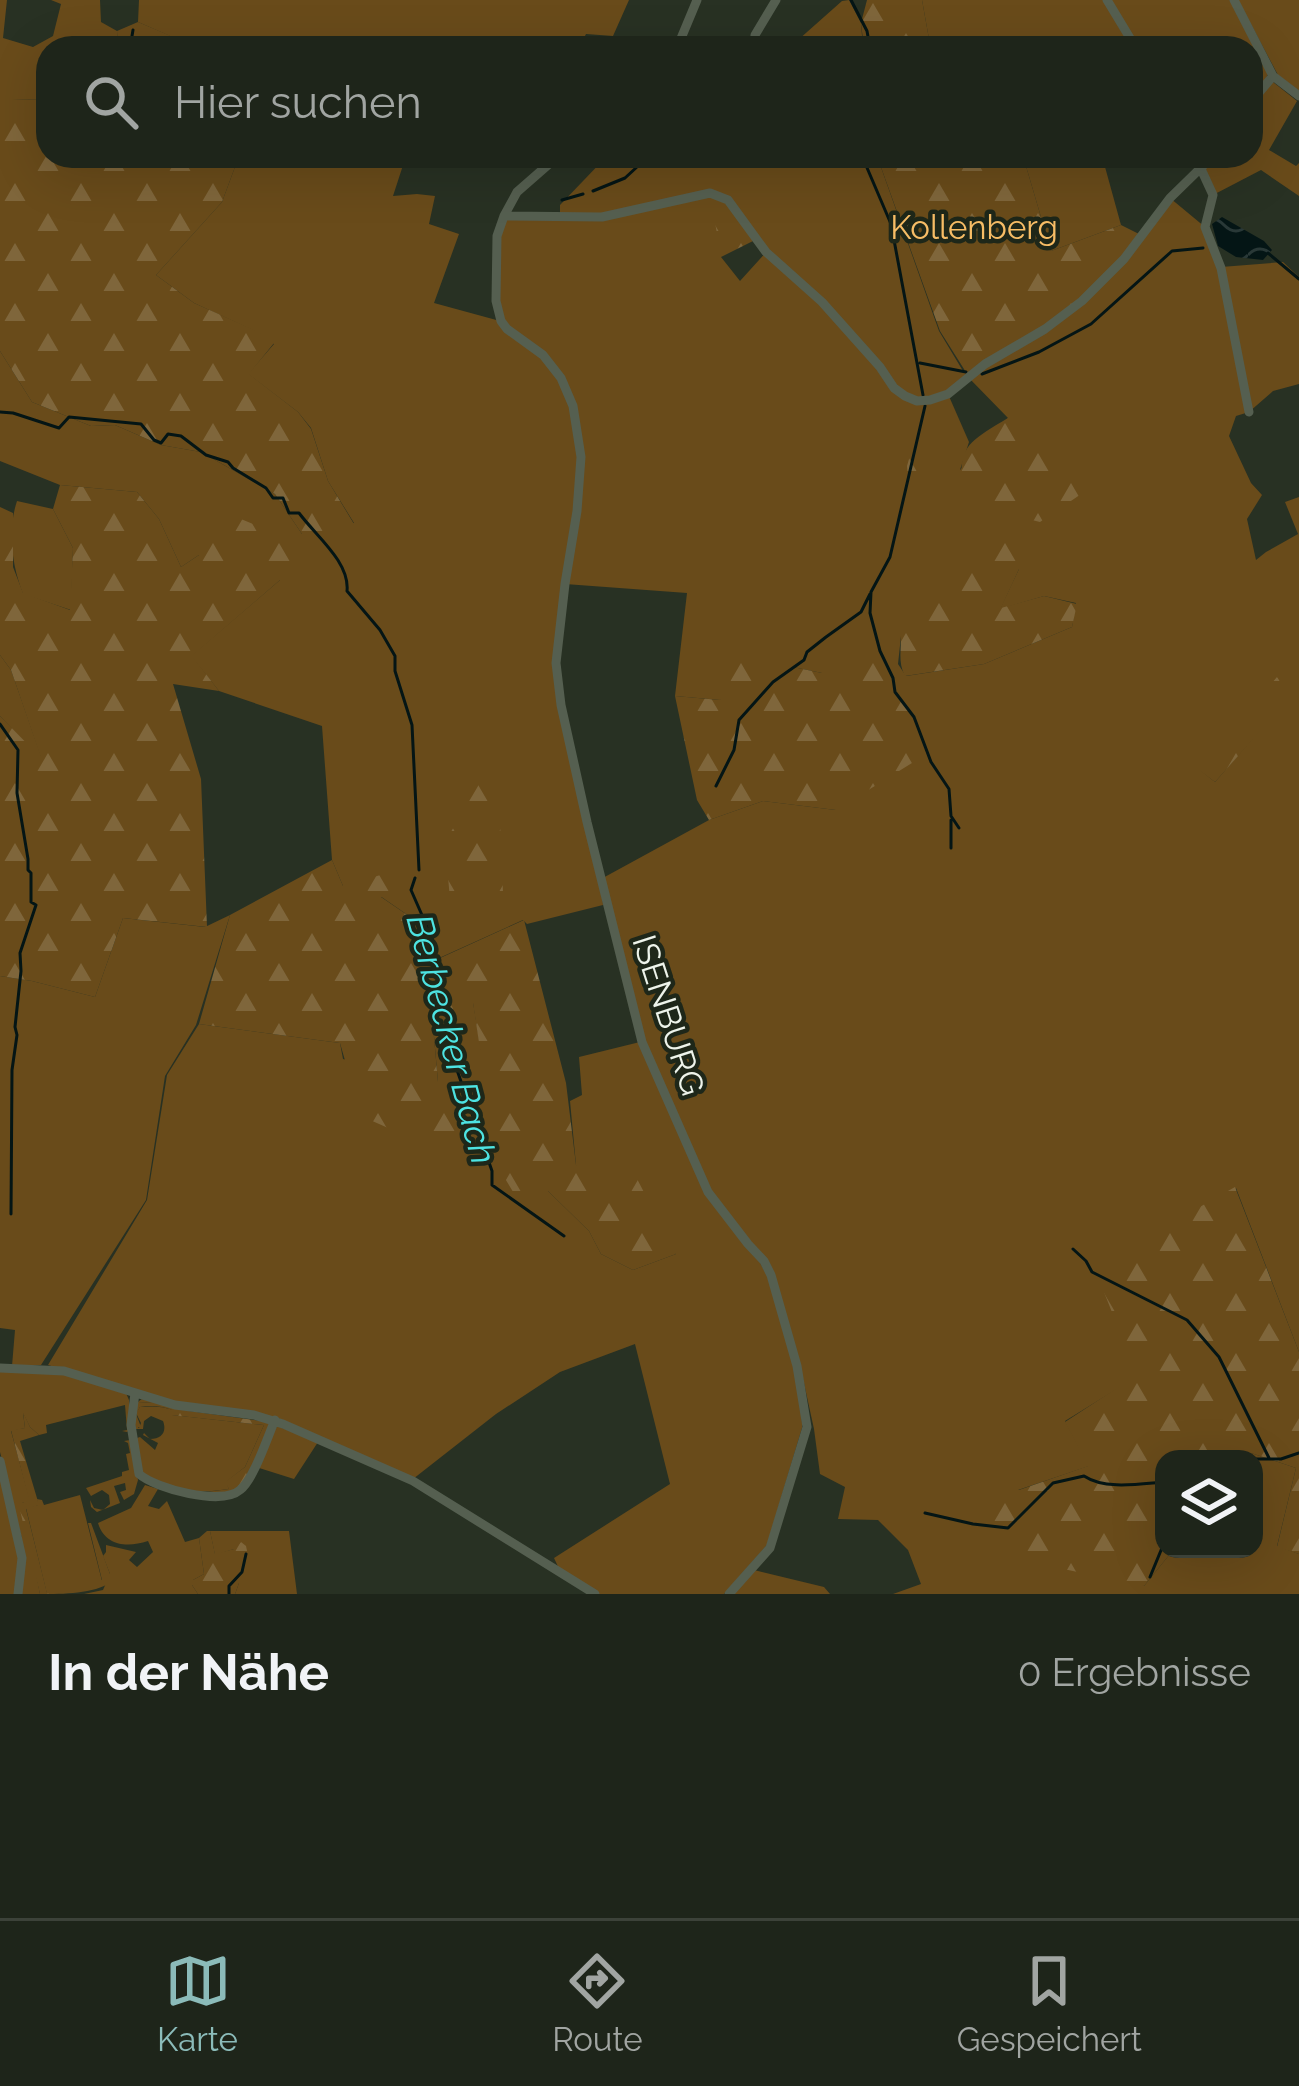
<!DOCTYPE html>
<html lang="de">
<meta charset="utf-8">
<style>
body{margin:0;font-family:Raleway,sans-serif;background:#2b3127;color:#f1f3f6}
.controls{position:absolute;right:36px;bottom:36px;display:grid;overflow:hidden;border-radius:24px;box-shadow:0 12px 48px #0002}
.controls button{width:108px;height:108px;display:grid;place-items:center;padding:0;border:0;border-bottom:3px solid #3c4239;background:#1e251a;color:#f1f3f6;font:60px sans-serif}
.list{margin:0;padding:0;list-style:none}
h2{display:flex;justify-content:space-between;align-items:center;height:156px;margin:0;padding:0 48px;font-size:51px}
h2 small{font-size:39px;font-weight:400;color:#a1a5a2}
.icon{flex:none;width:66px;height:66px;fill:none;stroke:currentColor;stroke-width:2;stroke-linecap:round;stroke-linejoin:round}
.map{position:relative;flex:none;width:1299px;height:1594px;overflow:hidden}
.search{position:absolute;background:#1e251a;box-shadow:0 12px 48px #0002;left:36px;right:36px;top:36px;height:132px;display:flex;align-items:center;gap:30px;box-sizing:border-box;padding:0 42px;border-radius:36px;color:#a1a5a2;font-size:45px}
.sheet{height:324px;background:#1e251a}
nav{display:flex;justify-content:space-around;align-items:center;box-sizing:border-box;height:168px;border-top:3px solid #3c4239;background:#1e251a;font-size:33px;color:#a1a5a2}
nav a{display:grid;justify-items:center;gap:6px}
nav .on{color:#8bbbb9}
.map>svg:first-child{display:block}
.grass{fill:#694b1a;fill-rule:evenodd}
.forest{fill:url(#forest-firs)}
.water{fill:url(#water-waves)}
.lines{fill:none;stroke-linecap:round;stroke-linejoin:round}
.stream{stroke:#041515;stroke-width:3}
.minor{stroke:#555f50;stroke-width:9}
.labels{text-anchor:middle;stroke-width:9;stroke-linejoin:round;paint-order:stroke}
.park-label{font-size:33px;fill:#f7bd66;stroke:#1e2719}
.street-label{font-size:33px;fill:#eef4eb;stroke:#1e2719}
.water-label{font-size:36px;font-style:italic;fill:#4de3e2;stroke:#1e2719}
</style>
<div class="map">
<svg width="1299" height="1594" viewBox="0 0 1299 1594">
<defs>
<pattern id="forest-firs" width="22" height="20" patternUnits="userSpaceOnUse" patternTransform="scale(3)"><rect width="22" height="20" fill="#694b1a"/><path d="M5 1l3.5 6h-7zM16 11l3.5 6h-7z" fill="#7f663b"/></pattern>
<pattern id="water-waves" width="16" height="10" patternUnits="userSpaceOnUse" patternTransform="scale(3)"><rect width="16" height="10" fill="#041515"/><path d="M0 5q4-4 8 0t8 0" fill="none" stroke="#293837"/></pattern>
</defs>
<rect width="100%" height="100%" fill="#283123"/>
<path class="grass" d="M0,0H7L3,38L33,47L53,36L61,4L51,0H100L101,22L117,31L118,48H48V100L12,99V87L0,86Z
M139,0H629L613,36L586,34L579,48H176L177,39L138,22Z
M849,0L861,23L863,48H789L842,1Z
M922,0H1105L1131,48H940L929,39Z
M1110,0H1230L1268,74L1262,87L1273,82L1297,101L1269,150L1296,166L1299,163V196L1261,170L1213,195L1195,156H1251V48H1139Z
M1238,0H1299V91L1278,75Z
M239,156H406L393,196L417,194L435,196L429,224L459,234L434,303L500,321L497,236L504,216H560V205L607,156H877L939,331L963,371L1082,301L1170,198L1205,227L1221,267L1283,262L1299,277V384L1273,391L1249,412L1236,416L1229,436L1251,483L1262,495L1247,519L1256,560L1266,552L1298,534L1285,502L1299,497V1352L1236,1188L1138,1376L1065,1421L1089,1466L1018,1490L1144,1586L1174,1549H1254V1459H1246L1251,1453L1296,1468L1277,1546L1299,1554V1594H893L921,1584L908,1550L878,1520L838,1519L845,1487L820,1474L814,1429L800,1365L773,1273L760,1263L767,1275C781,1324 803,1377 802,1428L767,1545L724,1594H595L562,1575L554,1558L670,1484L635,1344L560,1372L496,1414L413,1479L278,1418L191,1406L48,1365L147,1200L167,1075L199,1024L340,1043L343,1059L438,1082L432,1014L473,1002L484,1069L548,1191L589,1231L601,1254L633,1270L676,1254L576,1165L570,1101L582,1095L579,1057L644,1041L602,891L603,905L527,924L523,920L437,959L428,929L380,896L343,886L332,860L322,726L219,691L191,656L280,580L199,555L181,567L159,519L137,492L60,485L0,461V351L32,402L91,426L115,425L161,445L201,452L275,494L302,534L354,523L328,481L311,428L298,412L248,374L274,344L259,333L194,303L156,275L222,202ZM728,200L768,250L740,281L721,257ZM969,378L1008,418L960,470L969,442L948,394ZM1019,569L1000,609L1044,596L1076,603L1072,627L984,664L906,676L898,664L902,627ZM565,584L687,593L675,696L720,700L793,667L822,673L836,810L763,801L709,820L601,879L556,663ZM1293,692L1215,782L1200,770Z
M1023,156H1102L1121,225L1051,251Z
M17,501L53,509L73,548L71,610L23,594C12,565 7,531 17,501Z
M0,655L11,670L43,762L0,716Z
M230,915L196,1025L165,1076L146,1200L41,1365L12,1366L15,1330L0,1328V976L32,981L95,997L123,918L205,927Z
M0,1371L64,1374L126,1393L129,1400L130,1430L127,1432L122,1431L127,1430L125,1405L46,1425L47,1433L39,1435L30,1427L23,1413L25,1428L11,1431L30,1501L22,1503L40,1594H20L22,1539L0,1452Z
M142,1399L174,1408L153,1402L138,1403L135,1407L134,1424L139,1428L141,1423L136,1413L140,1407C151,1406 163,1406 173,1410L172,1415L264,1425L245,1467L226,1482L229,1489C205,1492 164,1497 144,1477C136,1468 136,1450 134,1439L140,1437L155,1450L158,1443L143,1435L144,1433L150,1439C162,1439 167,1432 163,1421L151,1416L144,1421L143,1429H134C132,1419 132,1404 142,1399Z
M277,1426L318,1442L294,1479L256,1467Z
M130,1440L138,1480L134,1494L124,1500L120,1492L126,1490L125,1483L114,1486L120,1503L97,1512L91,1507L90,1500L94,1508L103,1510L110,1504L109,1495L102,1490L91,1496L86,1488L122,1476V1472L129,1470L126,1454L130,1453L128,1443L124,1441Z
M0,1469L19,1551L16,1594H0Z
M145,1485L158,1489L148,1506L159,1509L167,1501L185,1542L199,1538L204,1574L193,1580L192,1585L198,1594H84L103,1590L110,1574L103,1556L106,1552V1545L136,1552L129,1560L137,1567L153,1552L148,1541C127,1548 105,1546 98,1523L131,1508Z
M80,1495L102,1581L47,1594L26,1508L38,1505L37,1499L42,1500L44,1505Z
M210,1531H289L297,1594H235L239,1583L234,1549L215,1555Z
M754,1570L824,1587L830,1594H732Z"/>
<path class="forest" d="M867,0H922L929,39L940,48H864L861,23Z
M138,22L178,39L176,48H118L117,31Z
M0,86H12V99L48,100V156H239L222,202L156,275L194,303L259,332L274,343L249,374L298,412L311,429L328,481L354,524L321,551L302,534L275,494L201,452L161,445L115,425L91,426L32,402L0,351Z
M877,156H1023L1051,251L1121,225L1141,235L1082,301L969,377L940,331Z
M710,193L728,200L753,241L721,257Z
M921,418L927,419L919,476L916,482L908,478L907,466Z
M1008,418L1090,488L1040,522L965,503C956,448 963,445 1008,418Z
M60,485L137,492L159,519L181,567L199,555L224,512L282,536L300,558L280,580L192,656L219,691L173,684L201,779L207,927L123,918L95,997L32,981L0,976V716L41,758L11,670L0,655V507L13,513V567L23,593L70,610L73,548L53,509Z
M1016,530L1028,538L1019,569L1001,608L1044,596L1077,604L1072,627L984,664L905,676C894,656 908,635 895,616L904,606Z
M746,650L793,667L822,673L843,653L876,659L933,750L836,810L763,801L709,820L697,800L675,696L720,700Z
M1277,677L1294,693L1215,782L1199,770Z
M497,754L503,893L451,911L445,842Z
M332,860L343,886L418,864V885L381,897L428,929L438,959L524,920L566,1083L576,1165L635,1175L676,1254L633,1270L601,1254L589,1231L548,1191L518,1200L498,1167L473,1003L432,1015L438,1082L473,1113L481,1144L468,1152L404,1135L361,1116L340,1043L199,1024L230,915Z
M1235,1187L1299,1352V1554L1277,1547L1296,1468L1251,1453L1246,1459H1164V1549H1174L1144,1586L1007,1557L990,1517L1000,1482L1019,1490L1088,1466L1065,1422L1137,1375L1094,1267Z
M153,1402L189,1411L268,1422L270,1427C261,1446 252,1487 229,1493C221,1496 208,1493 199,1493L229,1489L225,1482L245,1467L264,1425L171,1415L172,1410C163,1406 150,1405 140,1407L136,1414L141,1427H135V1407L138,1403Z
M23,1412L30,1427L39,1435L20,1441L39,1505L26,1509L47,1593L102,1580L88,1523H91L110,1574L111,1582C94,1594 63,1594 40,1594L20,1510L22,1503L29,1500L11,1430L25,1428Z
M207,1531H210L215,1554L234,1549L241,1542L246,1546L252,1575L239,1583L235,1594H198L192,1585L178,1576L182,1574L193,1580L204,1574L199,1538Z"/>
<path class="water" d="M1222,217L1264,241L1272,250L1263,260L1236,257L1218,246L1212,224Z"/>
<g class="lines">
<path class="stream" d="M851,0L867,31L870,48
M130,48L133,30
M862,156L891,224L923,395
M593,191L625,178L638,166L654,163L669,156
M562,200L583,194
M1268,253L1299,279
M920,363L966,372
M982,374L1039,352L1091,324L1172,251L1203,248
M925,406L890,557L871,592L870,613L880,651L893,678L895,692L914,717L931,762L949,789L951,816L959,828
M0,412L13,413L59,428L69,417L141,424L154,440L161,443L168,434L181,436L206,455L228,462L233,468L266,488L273,498H283L289,513H299C316,536 350,562 347,591L380,630L395,656V671L412,725L419,870
M0,724L18,750L17,793L28,859V870L31,873V902L36,905L20,953L21,971L15,1027L17,1035L12,1070L11,1214
M716,786L734,750L739,720L773,682L804,660L807,652L826,637L861,612L870,594
M951,820V848
M415,878L411,890L432,938L444,1004L456,1037L457,1070L492,1171V1185L564,1236
M1073,1249L1086,1261L1092,1272L1187,1320L1219,1357L1269,1458
M1239,1459H1281L1299,1453
M925,1513L973,1524L1008,1528L1053,1483L1084,1476C1105,1490 1139,1484 1164,1482
M1150,1577L1164,1543
M229,1594V1586L242,1572L246,1554"/>
<path class="minor" d="M1107,0L1136,48
M1234,0L1273,76L1299,96
M677,48L697,0
M754,48L755,35L776,0
M1251,102L1273,76
M564,156L549,164L517,192L504,216L497,236L496,301L501,321L507,329L543,355L561,378L573,406L581,457L577,511L565,584L556,663L561,705L587,822L642,1042L708,1192L748,1244L764,1261L771,1275L797,1366L807,1427L770,1548L729,1594
M1195,156L1213,195L1205,227L1221,268L1249,412
M504,216L602,217L710,193L728,200L766,252L822,302L880,367L894,388L905,396L917,401L930,400L948,394L985,364L1045,329L1082,301L1124,259L1170,198L1213,156
M0,1368L64,1371L175,1405L254,1415L283,1424L413,1481L595,1594
M135,1393L131,1425L139,1474C156,1489 222,1506 240,1490C254,1479 267,1438 275,1420
M0,1461L22,1558L18,1594"/>
</g>
<g class="labels">
<g class="park-label">
<text x="974" y="239">Kollenberg</text>
</g>
<g class="street-label">
<text transform="translate(669 1015) rotate(72)" y="12">ISENBURG</text>
</g>
<g class="water-label">
<text transform="translate(452 1039) rotate(75)" y="13">Berbecker Bach</text>
</g>
</g>
</svg>
<div class="controls">
<button><svg class="icon" aria-label="layers" viewBox="0 0 24 24"><path d="M12 4l9 5-9 5-9-5zM3 14l9 5 9-5"/></svg></button>
</div>
<div class="search"><svg class="icon" aria-label="search" viewBox="0 0 24 24"><circle cx="10" cy="10" r="6"/><path d="M15 15l6 6"/></svg>Hier suchen</div>
</div>
<section class="sheet">
<h2>In der Nähe<small>0 Ergebnisse</small></h2>
<ul class="list">
</ul>
</section>
<nav>
<a class="on"><svg class="icon" aria-label="map" viewBox="0 0 24 24"><path d="M3 6l6-2 6 2 6-2v14l-6 2-6-2-6 2zM9 4v14M15 6v14"/></svg>Karte</a>
<a><svg class="icon" aria-label="directions" viewBox="0 0 24 24"><path d="M12 3l9 9-9 9-9-9zM9 14v-3h6M13 9l2 2-2 2"/></svg>Route</a>
<a><svg class="icon" aria-label="saved" viewBox="0 0 24 24"><path d="M7 4h10v16l-5-4-5 4z"/></svg>Gespeichert</a>
</nav>
